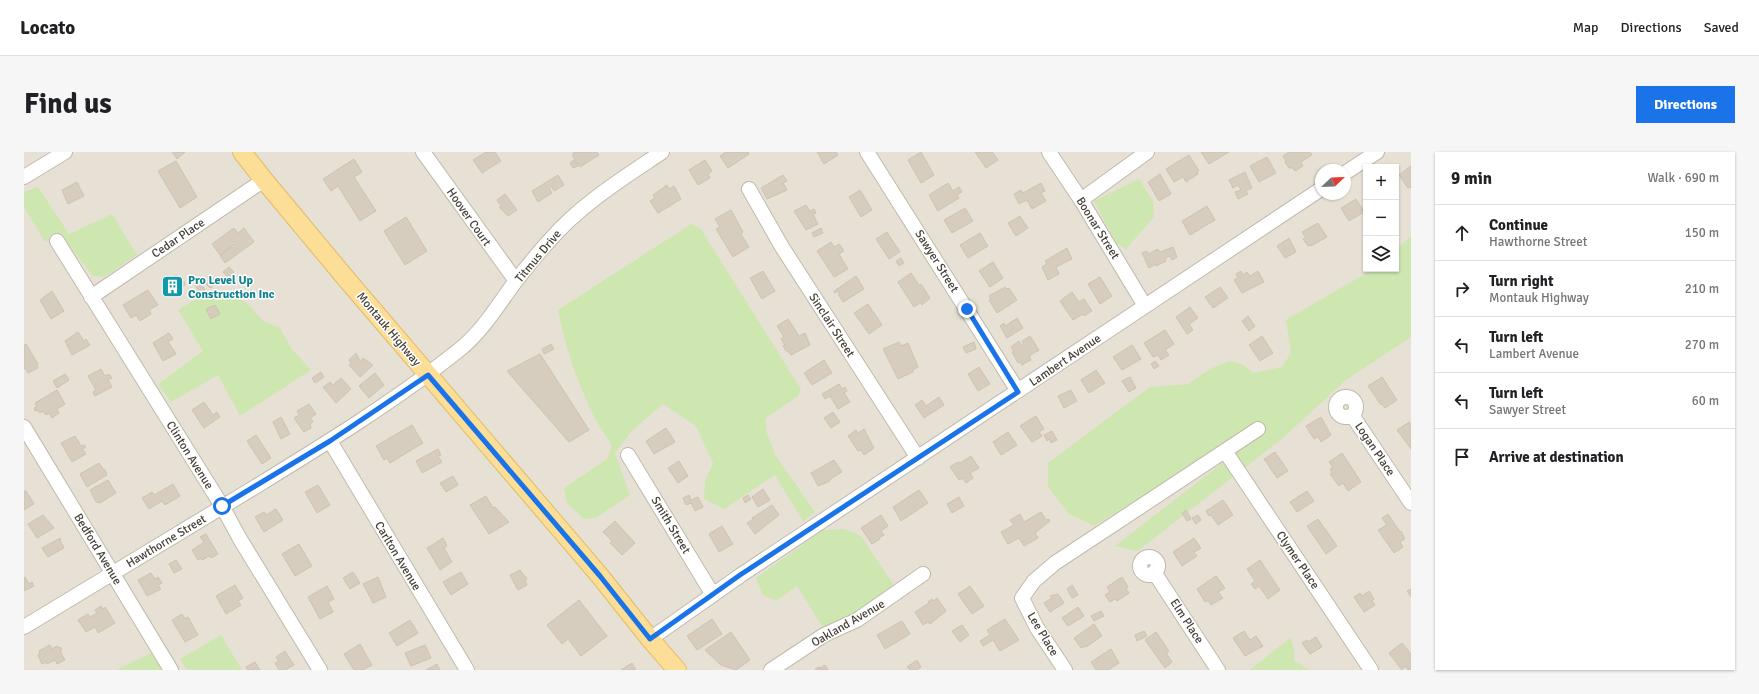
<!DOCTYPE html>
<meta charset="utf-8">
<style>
body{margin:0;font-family:Signika,sans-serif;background:#f6f6f6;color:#202124}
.controls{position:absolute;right:12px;top:12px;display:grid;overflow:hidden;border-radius:0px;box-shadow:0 1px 3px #0004}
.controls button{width:36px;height:36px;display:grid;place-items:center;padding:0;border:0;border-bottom:1px solid #e0e0e0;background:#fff;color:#202124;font:20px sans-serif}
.compass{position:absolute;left:1291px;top:12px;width:36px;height:36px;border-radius:50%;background:#fff;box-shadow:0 1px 3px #0004;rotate:67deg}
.stop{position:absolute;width:12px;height:12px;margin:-9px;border:3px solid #1a73e8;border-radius:50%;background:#fff}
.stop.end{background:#1a73e8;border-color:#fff;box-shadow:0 1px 4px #0008}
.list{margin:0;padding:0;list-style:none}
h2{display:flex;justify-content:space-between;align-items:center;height:52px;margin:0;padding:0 16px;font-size:17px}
h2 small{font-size:13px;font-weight:400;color:#757577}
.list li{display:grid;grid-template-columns:26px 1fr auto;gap:12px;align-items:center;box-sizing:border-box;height:56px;padding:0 16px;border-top:1px solid #e0e0e0}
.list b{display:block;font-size:15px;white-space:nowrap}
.list p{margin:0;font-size:13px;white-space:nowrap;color:#757577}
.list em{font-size:13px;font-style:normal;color:#757577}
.icon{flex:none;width:22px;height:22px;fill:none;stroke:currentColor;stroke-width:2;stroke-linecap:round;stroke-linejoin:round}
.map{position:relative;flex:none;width:1387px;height:518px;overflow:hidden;border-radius:0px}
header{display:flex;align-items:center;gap:24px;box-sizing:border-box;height:56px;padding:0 20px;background:#fff;border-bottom:1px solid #e0e0e0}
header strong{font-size:19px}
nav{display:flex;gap:22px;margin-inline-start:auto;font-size:14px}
.intro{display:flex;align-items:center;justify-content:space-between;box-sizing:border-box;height:96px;padding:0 24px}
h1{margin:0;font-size:28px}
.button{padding:10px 18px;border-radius:0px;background:#1a73e8;color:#fff;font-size:14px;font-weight:700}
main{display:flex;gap:24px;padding:0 24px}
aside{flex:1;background:#fff;border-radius:0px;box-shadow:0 1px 3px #0004}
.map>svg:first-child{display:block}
.residential{fill:#e7e1d5;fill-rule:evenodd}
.green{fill:#cee6b0}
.building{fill:#d7cdbf;stroke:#cfc2b0}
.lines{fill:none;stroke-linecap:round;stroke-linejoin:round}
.minor-casing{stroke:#c1b9ac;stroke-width:16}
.major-casing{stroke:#e1bb67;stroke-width:20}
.minor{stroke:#fff;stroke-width:14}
.major{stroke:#fcde97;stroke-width:18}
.route{stroke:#1a73e8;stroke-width:5}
.labels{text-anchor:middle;stroke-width:3;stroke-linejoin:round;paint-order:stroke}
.street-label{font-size:12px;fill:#453f36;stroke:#fff}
.culture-label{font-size:12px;font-weight:bold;fill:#0d838f;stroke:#fff;text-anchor:start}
</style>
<header>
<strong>Locato</strong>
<nav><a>Map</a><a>Directions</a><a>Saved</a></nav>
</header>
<div class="intro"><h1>Find us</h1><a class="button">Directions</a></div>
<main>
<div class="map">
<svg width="1387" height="518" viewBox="0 0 1387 518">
<rect width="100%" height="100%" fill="#f3efe6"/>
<path class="residential" d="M0,0H1387V518H0ZM1342,15H1372V117H1342ZM1297,18H1321V42H1297Z"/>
<path class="green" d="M1115,27L1129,49L1130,65L1102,97L1092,91L1070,49Z
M14,35L45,82L88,62L113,103L81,125L69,124L36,82L21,90L0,55V40Z
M667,72L677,77L777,237L774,244L742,266V279L752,304L791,360L779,369L751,323L700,357L680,347L681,329L689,311L672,274L639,252L609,278L591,301L606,343L572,366L560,367L543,351L540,336L583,307L588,294C580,281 571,268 565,254C551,223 540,191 534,158Z
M1387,84V185L1322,228L1259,286L1115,398L1111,399L1091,394L1232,285L1202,294L1070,374L1045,362L1024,335V311L1126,235L1164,232L1186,217L1205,209L1218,212L1229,221L1258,215L1267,201L1262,168L1349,117H1372V97Z
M195,139H206L225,153L238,168L256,176L267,196L287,218L216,264L194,223L147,250L134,232L179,199L154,158L180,142Z
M820,377L837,384L869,432L862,441L809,476L798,474L773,434L752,449L739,443L732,426L799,378Z
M197,483L218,518H163L156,507Z
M1267,485L1270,498V509L1286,518H1226Z
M127,501L138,518H92Z"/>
<path class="building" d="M148,0H161L153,7Z
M462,0H471L477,9L458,21L449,8Z
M549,0H573L575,3L556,15L548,3L550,2Z
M702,0H724L725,2L704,16L696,4Z
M793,0H812L814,3L800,12Z
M897,0L910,23L897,31L884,8Z
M951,0H968L974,8L962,16Z
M1177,0H1205L1185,12Z
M1265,0H1286L1288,3L1277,10L1279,14L1271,19L1269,16H1265L1261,10L1262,9L1259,4Z
M1165,3L1175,19L1173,20L1174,22L1162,30L1159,25L1150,30L1142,17Z
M1243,5L1252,21L1235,30L1226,14Z
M330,7L338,20L330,25L352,59L336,69L314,34L307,39L299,27Z
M550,8L554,14L549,16L546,11Z
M681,8L688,19L684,22L686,26L674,33L665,18Z
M152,9L173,45L156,56L134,19Z
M1387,14V36L1386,35L1384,36L1375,23Z
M1221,20L1228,36L1222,39L1224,42L1214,47L1211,40L1217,38L1214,33L1209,36L1205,28Z
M1136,22L1147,42L1135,49L1124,30Z
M534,23L540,33L530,39L527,34L525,36L528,41L514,50L508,39Z
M759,23L763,29L759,31L763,38L743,47L737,36Z
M53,30L60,44L44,52L38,38Z
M924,31L929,39L935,35L938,40L933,43L935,46L914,59L905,43Z
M1017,31L1021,39L1017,41L1022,49L1008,57L1003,48L995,52L990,42L997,38L999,41Z
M643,33L645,37L650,34L657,47L634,61L626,49L631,46L629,43Z
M836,38L848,58L837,65L825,45Z
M481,42L493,58L484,64L475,55H478L473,48Z
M1332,47L1340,60L1325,69L1317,56Z
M782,53L786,59L790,57L792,61L789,62L794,72L782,78L770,59Z
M1183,54L1191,68L1166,83L1158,69Z
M941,56L949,69L928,81L920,68Z
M707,58L719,80L717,82L725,95L709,105L692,77L696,75L691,67Z
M996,64L1004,76L992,84L984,71Z
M382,65L403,99L381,113L360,79Z
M1294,71L1303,85L1287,94L1286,93L1284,94L1279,87L1282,86L1278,80Z
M210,76L214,81L220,76L230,90L201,111L196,104L206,96L211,95L209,93L196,103L188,92Z
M797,76L799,81L790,85L788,81Z
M863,80L876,100L865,107L852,87Z
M956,81L964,94L944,106L936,93Z
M1265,86L1272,100L1261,106L1253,94Z
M807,90L810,95L815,92L820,99L815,102L824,117L810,125L793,99Z
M1149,95L1153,105L1148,108L1146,104L1141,106L1142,109L1132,114V112L1125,116L1118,101L1123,99L1124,102L1134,97L1136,100Z
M1043,96L1048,107L1032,115L1035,122L1024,128L1018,115L1023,112L1021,109Z
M877,106L880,111L875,114L872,109Z
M969,110L979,126L966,135L955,119Z
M205,115L210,120L204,126L199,120Z
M739,119L751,139L738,147L726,126Z
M1217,119L1219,123L1223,120L1226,124L1234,119L1240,130L1218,141L1210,128L1214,125L1212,122Z
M887,121L895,133L897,132L906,146L898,153L896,151L890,155L874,130Z
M152,123L156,131L160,129L161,133L145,143L140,131Z
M832,124L840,137L819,150L814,142H816L814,139L811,141L810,139Z
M1076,125L1088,144L1076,152L1064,132Z
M190,126L194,130L186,136L182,132Z
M176,130L181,138L176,141L171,133Z
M981,135L982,137L985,136L993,148L973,161L965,148L967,147L965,144Z
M1196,135L1204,146L1189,156L1181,145Z
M124,138L134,153L125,158L127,162L116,169L112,163L107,166L99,153Z
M28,139L40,159L27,167L16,148Z
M1048,140L1055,150L1060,147L1068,159L1060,164L1059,162L1049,168L1036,149Z
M844,152L858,173L845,182L830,161Z
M191,153L196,162L187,167L182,157Z
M1166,155L1174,166L1165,172L1169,178L1163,182L1152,165Z
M1224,164L1231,174L1225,179L1218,169Z
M993,166L999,176L983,186L976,174L980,171L981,174Z
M764,167L775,184L781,181L786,193L767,203L764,199H762L759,194L761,193L757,187L760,185L753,174Z
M1141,178L1150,192L1141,198L1145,203L1137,208L1134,203L1129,205L1120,191Z
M54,180L60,189L62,187L66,193L48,203L41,189Z
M145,181L149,187L144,190L152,202L139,209L129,191Z
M1006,184L1015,198L1005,204L1007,208L998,213L996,210L994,211L988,200L990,199L987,195L995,189L998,194L1000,193L998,189Z
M1238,184L1249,201L1236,209L1225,193Z
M875,190L877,194L884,191L894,215L889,218V220L874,227L859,197Z
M950,190L952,197L942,201L939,195Z
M2,192L14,212L13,213L14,216L4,221L1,216L0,217V193Z
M527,192L530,197L520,202L518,197Z
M1108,193L1117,207L1098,218L1089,205Z
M332,201L336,209L339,206L349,213L336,225L325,213L327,211L325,208Z
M516,202L565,278L545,290L483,219Z
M800,208L808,221L788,233L780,221Z
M1131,209L1135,214L1130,217L1127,212Z
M955,215L966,232L954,239L944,222Z
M77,217L81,224L85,222L88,226L84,228L88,235L71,244L69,240L72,238L64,224Z
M1072,218L1081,231L1065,241L1057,228Z
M297,220L300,225L291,231L288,226Z
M351,221L360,233L345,246L335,234Z
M41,222L45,228L33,236L29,229Z
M1106,225L1112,236L1105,240L1098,229Z
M1358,225L1373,248L1361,256L1358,252L1357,253L1344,234Z
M317,226L327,237L312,251L299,235L306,230L309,233Z
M815,232L818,237L821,235L823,239L820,241L826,250L814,257L806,244L801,247L798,242Z
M33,238L41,252L33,257L35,261L28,266L25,261L22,263L19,259L16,261L13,258L11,259L10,256L13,255L11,251Z
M1047,238L1053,249L1040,256L1034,244Z
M915,245L920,253L900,266L891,253L898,248L902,254Z
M180,250L189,263L193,260L196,265L180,276L168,258Z
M285,252L292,262L286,266L289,270L286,272L287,276L280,280L270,266L275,263L273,259Z
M809,260L816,270L807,276L800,266Z
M1012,264L1020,277L1015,280L1018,284L1008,290L996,274Z
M257,265L266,282L257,287L249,270Z
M1297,265L1307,283L1297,290L1294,285L1290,287L1282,274Z
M1385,270L1387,272V297L1373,278Z
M388,273L399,291L366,311L363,306L360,308L352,294Z
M642,276L651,290L630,302L622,289Z
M840,277L850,296L840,303L837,298L834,299L824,284L832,278L834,281Z
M1028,279L1033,288L1027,291L1026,287L1023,289L1020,283Z
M984,280L993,293L977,303L969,290Z
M232,283L247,306L238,312L223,289Z
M51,284L57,294L60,293L62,295L58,297L62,302L48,310L37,291Z
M414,297L417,303L414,304L418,310L398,321L392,309Z
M1251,300L1264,319L1253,326L1240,307Z
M1318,301L1337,330L1324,339L1319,331L1315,334L1306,322L1308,321L1306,317L1309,316L1305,310Z
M947,304L955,316L946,321L949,326L942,331L939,326L935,328L926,315L934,310L936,311Z
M810,308L818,320L805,328L806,329L794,334L787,321Z
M655,309L664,324L654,331L644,316Z
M75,311L80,318H81L83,323L63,335L56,322Z
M429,324L434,333L422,340L416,331Z
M84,328L92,341L76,351L72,350L66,338Z
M149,332L156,344L141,353L138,349L125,357L118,346L128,340L130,343Z
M294,333L306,353L293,361L281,340Z
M739,337L746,348L734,355L728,345Z
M895,338L904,351L877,369L869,355Z
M0,339H2L10,352L0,358Z
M1283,339L1290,349L1273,360L1266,350Z
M665,343L667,348L674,345L679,355L671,359L667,351L662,353L659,346Z
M724,343L727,347L721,351L719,346Z
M462,344L469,356L471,355L485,370L465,382L446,353Z
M935,345L940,354L928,361L923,352Z
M1199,348L1209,363L1194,373L1187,363L1185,364L1182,359Z
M748,353L755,363L731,382L723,371L729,367L728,366Z
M252,357L259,368L240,380L231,365L240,360L242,363Z
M1162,358L1167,367L1163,369L1158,361Z
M1017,360L1022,368L1025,367L1026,369L1011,381L1014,386L1000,394L995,386L984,392L977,380L990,373L986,368L996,362L1000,370Z
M1364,362L1376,380L1377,379L1381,387L1376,390L1379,395L1370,401L1354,378L1363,373L1358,366Z
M19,363L30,376L13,386L4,372Z
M857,363L864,374L857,379L860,383L855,386L856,387L848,392L837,376Z
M1174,363L1177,368L1172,372L1168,366Z
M1294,367L1313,394L1302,402L1283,374Z
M591,369L611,391L598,403L586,391L588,389L579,380Z
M698,374L709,392L695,400L685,382Z
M182,382L194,402L187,406L185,404L178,408L177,406L174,408L168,398L180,390L176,385Z
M36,386L37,388H36L40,396L24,405L18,396Z
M419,386L423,394L420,396L428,410L416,418L403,396Z
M1170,386L1177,396L1170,400L1173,404L1158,414L1149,400Z
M275,392L288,414L271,424L258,402Z
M152,408L158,417L150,421L145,412Z
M1236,408L1256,438L1244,447L1235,434L1231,437L1227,432L1231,429L1223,417Z
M496,418L503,427L501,428L503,433L494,438L486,423Z
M329,420L336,431L326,437L319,426Z
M437,420L444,432L427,443L419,430Z
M127,421L131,427L134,425L138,431L134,433L137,437L123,444L114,428Z
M1192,424L1201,436L1194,440L1199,446L1187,453L1184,448L1181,450L1173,437Z
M0,425H1L5,432L8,430L10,434L0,439Z
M354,425L362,445L349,451L339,432Z
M1098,425L1104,435L1102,436L1105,441L1093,449L1091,447L1086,450L1081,443L1086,440L1083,435Z
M211,433L219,446L214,449L217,453L202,462L192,444Z
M1048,433L1054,443L1048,446L1043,437Z
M303,434L310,447L304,450L309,460L296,467L284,445Z
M946,434L960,454L948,462L934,442Z
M1387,437V445L1383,439Z
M1345,439L1350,447L1348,449L1351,453L1340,460L1330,445L1336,441L1338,444Z
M1034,442L1040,451L1026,460L1020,451L1028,446L1026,444Z
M913,446L922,459L906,472L904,470L899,473L891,460L905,451L904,450L908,447L909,449Z
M555,448L583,484L557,504L544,487L538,492L523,473Z
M77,454L79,457L81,455L91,471L74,481L71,475L62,480L54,468L64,462L66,465L73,461L71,458Z
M1054,455L1060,464L1044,474L1038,466Z
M1077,459L1080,464L1070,469L1067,464Z
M158,462L161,467L164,465L174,483L161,490L148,468Z
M688,467L698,482L673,498L663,484Z
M981,467L995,488L976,499L969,488L959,494L956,489L966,483L963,478Z
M386,468L394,481L373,494L365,481Z
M878,469L886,482L861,497L853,483Z
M1070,472L1078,484L1062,495L1061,494L1057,496L1050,486Z
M938,473L945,483L936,490L928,479Z
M1120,479L1123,484L1113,489L1111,483Z
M1220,479L1226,488L1232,484L1239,494L1221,504L1209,486Z
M707,480L726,508L712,518L697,513L681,498Z
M1132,480L1145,499L1142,501L1148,510L1141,516L1121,488Z
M1292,485L1298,495L1286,502L1278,491L1283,488L1284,490Z
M1378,491L1387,502V518H1384L1382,514L1378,518L1365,501Z
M336,492L348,513L339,518H330L320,502Z
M26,493L28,497L33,494L34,496L36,495L38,498L36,499L41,508L33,512L31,508L23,512L22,510L18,512L14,503L16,502L15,499Z
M401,493L407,506L387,514L381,501Z
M1087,497L1095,511L1084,518H1072L1067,510Z
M261,499L270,513L261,518H255L251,511L255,509L252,505Z
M893,508L897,515L893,518H886L883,515Z
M231,510L236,518H224L222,515Z
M608,511L612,518H597Z
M413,512L416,518H402Z
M801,513L804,518L791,517L795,515L796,516Z"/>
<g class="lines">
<defs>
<path id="minor" d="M399,0L492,129
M843,0L994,239
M1025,0L1057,48L1121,154
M1321,21L1353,0
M0,25L41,0
M725,37L758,95L894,306
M1057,48L1123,0
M33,89L198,354L216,387L296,518
M67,145L240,28
M1312 255a10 10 0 1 1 20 0a10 10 0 1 1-20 0Z
M1328,263L1387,351
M0,275L147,518
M306,289L443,518
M1201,299L1347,518
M604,303L689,443
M1116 414a9 9 0 1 1 18 0a9 9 0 1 1-18 0Z
M1130,420L1194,518
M0,475C77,428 154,382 231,335C301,292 371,249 435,198C458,180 474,153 491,130C502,116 513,102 525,89C557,52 598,27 638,0
M626,487L717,423L1297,37
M747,518L800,483L833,468L899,422
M1041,518L1013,476L998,446L1010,429L1031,411L1234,277"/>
<path id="major" d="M218,0L240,28L319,123L576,424L626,487L653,518"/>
</defs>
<use href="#minor" class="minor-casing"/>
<use href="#major" class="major-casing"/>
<use href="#minor" class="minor"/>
<use href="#major" class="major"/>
</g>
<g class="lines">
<path class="route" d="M198,354L306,289L404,223L576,424L626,487L716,423L994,240L943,157"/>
</g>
<defs>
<symbol id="building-square" viewBox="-11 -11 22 22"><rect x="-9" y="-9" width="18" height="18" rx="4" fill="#0f9aa8" stroke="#fff"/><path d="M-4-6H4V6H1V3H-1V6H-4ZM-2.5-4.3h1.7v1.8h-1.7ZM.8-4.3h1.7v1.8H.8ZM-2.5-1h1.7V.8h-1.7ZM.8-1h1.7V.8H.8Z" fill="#fff"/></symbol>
</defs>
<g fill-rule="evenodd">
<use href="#building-square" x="136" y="122" width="25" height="25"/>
</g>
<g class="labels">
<g class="street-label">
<text transform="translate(445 65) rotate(55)" y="4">Hoover Court</text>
<text transform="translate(1074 76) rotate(58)" y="4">Boonar Street</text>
<text transform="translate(154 86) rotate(-34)" y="4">Cedar Place</text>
<text transform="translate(514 104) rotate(-50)" y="4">Titmus Drive</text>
<text transform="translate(913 109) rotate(58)" y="4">Sawyer Street</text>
<text transform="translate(808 173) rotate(57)" y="4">Sinclair Street</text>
<text transform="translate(365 177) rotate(50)" y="4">Montauk Highway</text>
<text transform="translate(1041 208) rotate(-34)" y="4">Lambert Avenue</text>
<text transform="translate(1351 297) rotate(56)" y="4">Logan Place</text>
<text transform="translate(166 303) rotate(58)" y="4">Clinton Avenue</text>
<text transform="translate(647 373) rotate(59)" y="4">Smith Street</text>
<text transform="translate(142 389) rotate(-31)" y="4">Hawthorne Street</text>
<text transform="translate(74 397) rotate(59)" y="4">Bedford Avenue</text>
<text transform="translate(374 404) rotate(59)" y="4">Carlton Avenue</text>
<text transform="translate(1274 408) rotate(56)" y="4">Clymer Place</text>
<text transform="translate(1163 469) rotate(57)" y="4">Elm Place</text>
<text transform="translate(824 471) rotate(-30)" y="4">Oakland Avenue</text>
<text transform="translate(1019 482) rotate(59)" y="4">Lee Place</text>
</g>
<g class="culture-label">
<text x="164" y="132">Pro Level Up<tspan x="164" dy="14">Construction Inc</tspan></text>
</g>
</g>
</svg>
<div class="controls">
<button>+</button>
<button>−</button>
<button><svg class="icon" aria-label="layers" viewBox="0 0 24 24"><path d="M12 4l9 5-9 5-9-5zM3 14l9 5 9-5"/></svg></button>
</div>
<svg class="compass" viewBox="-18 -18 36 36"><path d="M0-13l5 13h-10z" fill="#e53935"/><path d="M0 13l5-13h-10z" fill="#757577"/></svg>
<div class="stop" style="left:198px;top:354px"></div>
<div class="stop end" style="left:943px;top:157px"></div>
</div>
<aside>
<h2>9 min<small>Walk · 690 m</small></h2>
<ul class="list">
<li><svg class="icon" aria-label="ahead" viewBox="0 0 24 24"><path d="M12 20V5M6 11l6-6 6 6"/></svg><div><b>Continue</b><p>Hawthorne Street</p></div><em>150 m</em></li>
<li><svg class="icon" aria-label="right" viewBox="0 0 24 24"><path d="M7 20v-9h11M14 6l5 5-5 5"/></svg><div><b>Turn right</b><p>Montauk Highway</p></div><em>210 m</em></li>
<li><svg class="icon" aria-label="left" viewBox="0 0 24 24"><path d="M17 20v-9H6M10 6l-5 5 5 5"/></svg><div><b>Turn left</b><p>Lambert Avenue</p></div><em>270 m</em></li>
<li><svg class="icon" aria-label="left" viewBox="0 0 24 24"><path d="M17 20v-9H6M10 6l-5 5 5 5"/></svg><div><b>Turn left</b><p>Sawyer Street</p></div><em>60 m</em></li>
<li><svg class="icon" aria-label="arrive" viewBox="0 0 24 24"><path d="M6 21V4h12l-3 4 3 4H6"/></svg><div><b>Arrive at destination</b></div></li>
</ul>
</aside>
</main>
